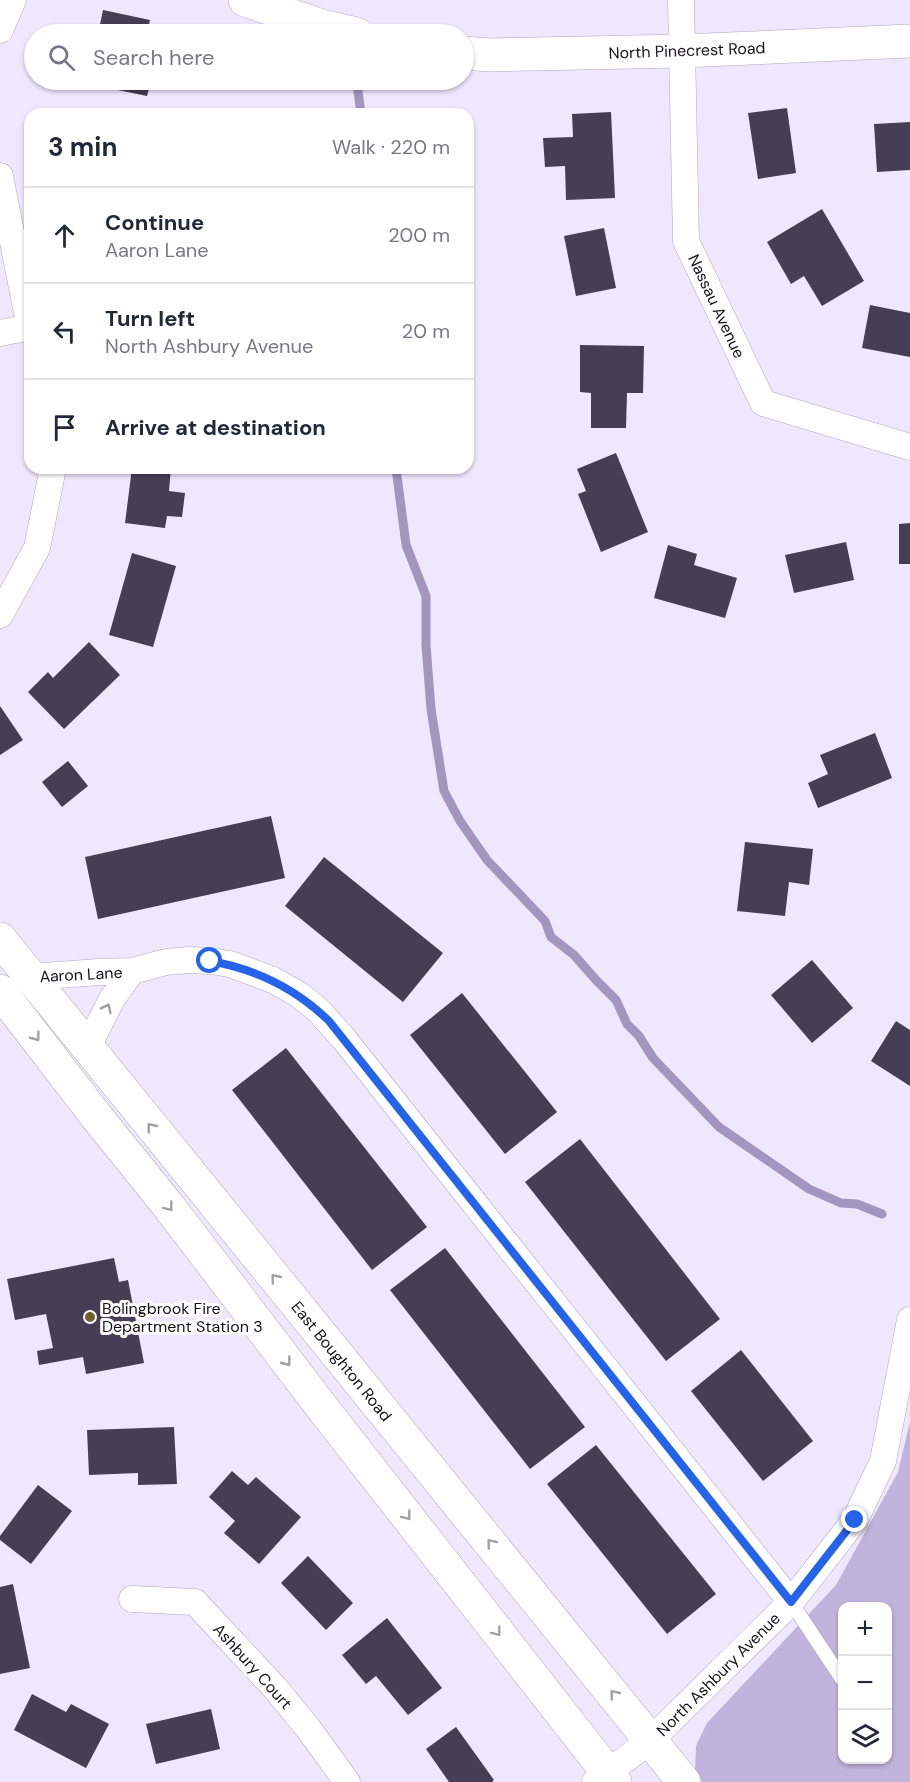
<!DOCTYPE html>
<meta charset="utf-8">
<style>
body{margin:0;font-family:"DM Sans",sans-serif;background:#f6f6f7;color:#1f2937}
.controls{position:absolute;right:18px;bottom:18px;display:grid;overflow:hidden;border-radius:12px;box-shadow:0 2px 4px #0004}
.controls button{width:54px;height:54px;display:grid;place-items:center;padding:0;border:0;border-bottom:2px solid #e0e1e3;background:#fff;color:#1f2937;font:30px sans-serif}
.stop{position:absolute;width:18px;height:18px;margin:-14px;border:4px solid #2563eb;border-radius:50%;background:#fff}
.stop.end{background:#2563eb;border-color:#fff;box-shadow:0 2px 6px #0008}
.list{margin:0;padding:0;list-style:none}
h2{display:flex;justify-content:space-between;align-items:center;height:78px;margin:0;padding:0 24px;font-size:26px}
h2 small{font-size:20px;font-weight:400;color:#747a83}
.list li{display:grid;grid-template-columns:39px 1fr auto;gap:18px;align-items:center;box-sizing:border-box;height:96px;padding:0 24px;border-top:2px solid #e0e1e3}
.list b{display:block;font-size:22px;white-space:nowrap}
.list p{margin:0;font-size:20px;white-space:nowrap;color:#747a83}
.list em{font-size:20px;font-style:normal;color:#747a83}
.icon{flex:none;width:33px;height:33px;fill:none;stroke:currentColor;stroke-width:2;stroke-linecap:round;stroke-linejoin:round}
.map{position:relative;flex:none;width:910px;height:1782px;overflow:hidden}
.search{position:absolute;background:#fff;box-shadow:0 2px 4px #0004;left:24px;top:24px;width:450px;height:66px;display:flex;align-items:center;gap:15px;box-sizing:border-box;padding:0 21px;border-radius:33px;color:#747a83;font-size:22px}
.panel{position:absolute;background:#fff;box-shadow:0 2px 4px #0004;left:24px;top:108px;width:450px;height:366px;border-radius:18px}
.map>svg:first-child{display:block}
.green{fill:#c0b3dc;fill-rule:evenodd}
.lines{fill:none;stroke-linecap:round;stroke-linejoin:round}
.stream{stroke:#a295be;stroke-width:9}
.building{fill:#453e54}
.lane-casing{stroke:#afa7c1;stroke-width:15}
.street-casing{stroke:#afa7c1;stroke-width:27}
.secondary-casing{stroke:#afa7c1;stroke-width:34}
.lane{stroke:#fff;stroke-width:14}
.street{stroke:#fff;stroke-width:26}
.secondary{stroke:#fff;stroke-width:33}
.oneway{stroke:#a1a0a3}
.route{stroke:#2563eb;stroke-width:8}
.poi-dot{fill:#705e2c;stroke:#fff;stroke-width:2}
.labels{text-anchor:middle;stroke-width:6;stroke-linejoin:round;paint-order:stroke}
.street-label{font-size:16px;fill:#14111a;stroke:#fff}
.poi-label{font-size:16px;fill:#14111a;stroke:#fff;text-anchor:start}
</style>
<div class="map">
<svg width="910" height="1782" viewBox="0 0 910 1782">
<rect width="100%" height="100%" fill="#eee8fe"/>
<path class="green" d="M910,1422V1782H702L695,1770L696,1746L707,1723L836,1585L898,1472ZM842,1606H888V1760H842Z"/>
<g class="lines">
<path class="stream" d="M358,91L361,114
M396,468L406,545L426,596V645L431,709L444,791L460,821L487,860L545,921L551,937L574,955L596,980L616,1000L627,1024L639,1036L653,1058L719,1127L809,1189L841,1203L857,1204L882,1214"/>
</g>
<path class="building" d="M103,10L150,20L147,34H98Z
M79,80H151L147,96L79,82Z
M787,108L796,173L758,179L748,113Z
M611,112L615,198L566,200L565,166L545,167L543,138L573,137L572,114Z
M910,122V170L877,172L874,124Z
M822,209L864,281L822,306L804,276L791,284L767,242Z
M604,228L616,288L576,296L564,236Z
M870,305L910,313V357L862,348Z
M580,345L644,346L643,393H627L626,428H591V393L580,392Z
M616,453L648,532L601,552L578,494L586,491L577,469Z
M132,468H171L169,491L185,493L182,517L167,516L165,528L125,523Z
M910,523V564H899V524Z
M846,542L854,580L794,593L785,555Z
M668,545L697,554L694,565L737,578L725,618L654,598Z
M132,553L176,566L153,647L109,635Z
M89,642L120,675L64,729L28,692L48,672L53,678Z
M0,706L23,740L0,755Z
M875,733L892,778L818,808L808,783L828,774L820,755Z
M68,761L88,786L62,807L42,782Z
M271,816L285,878L98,919L85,857Z
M745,842L813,849L809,885L789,882L785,916L737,911Z
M324,857L443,953L403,1002L285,906Z
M812,960L853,1008L812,1043L771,995Z
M462,993L557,1112L505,1154L410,1035Z
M896,1021L910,1030V1086L871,1061Z
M286,1048L427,1227L372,1270L232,1090Z
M580,1139L720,1319L666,1361L525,1182Z
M445,1248L585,1427L530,1469L390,1290Z
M114,1258L119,1282L128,1280L144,1363L86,1374L83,1357L39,1365L37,1351L53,1348L46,1314L15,1320L7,1279Z
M741,1350L813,1441L763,1481L691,1391Z
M174,1427L177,1484L138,1485V1473L89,1475L87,1430Z
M596,1445L716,1594L667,1634L547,1484Z
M232,1471L248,1485L256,1477L301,1517L259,1564L224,1533L235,1521L209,1497Z
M38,1485L72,1511L31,1564L0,1540V1536Z
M308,1556L353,1603L326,1630L281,1583Z
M13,1584L30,1668L0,1674V1587Z
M387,1618L442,1688L408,1715L376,1676L366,1684L342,1655Z
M32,1694L66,1712L71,1704L109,1724L86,1768L14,1730Z
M211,1709L220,1749L156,1764L146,1724Z
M456,1727L494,1780L492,1782H449L426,1749Z"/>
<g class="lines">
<defs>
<path id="lane" d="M791,1602L842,1679"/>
<path id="street" d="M681,0L686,241L763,403L910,447
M0,30L13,0
M0,176L30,328
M0,333L30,327
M0,615L37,548L53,468
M30,977L99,972L132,971L166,962L189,960L210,961L230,964L273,980L298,994L318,1010L344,1039L791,1602
M87,1048L112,999L132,971
M132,1599L195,1602L275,1688L308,1728L347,1782
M595,1782L651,1740L791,1602L855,1520L883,1461L910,1320"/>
<path id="secondary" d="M245,0L322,26L357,34
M464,53L489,55L682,51L910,41
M0,939L684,1782
M0,991L96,1116L170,1208L324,1410L615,1782"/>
</defs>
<use href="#lane" class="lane-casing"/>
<use href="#street" class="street-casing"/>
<use href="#secondary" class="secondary-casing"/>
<use href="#lane" class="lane"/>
<use href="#street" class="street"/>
<use href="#secondary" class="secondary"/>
</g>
<defs><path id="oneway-chevron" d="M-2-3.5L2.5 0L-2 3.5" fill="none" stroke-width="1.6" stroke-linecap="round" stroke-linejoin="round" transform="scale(1.5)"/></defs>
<g class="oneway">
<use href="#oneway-chevron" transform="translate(107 1008) rotate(-64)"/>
<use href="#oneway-chevron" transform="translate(36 1037) rotate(53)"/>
<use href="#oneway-chevron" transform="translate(151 1127) rotate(-129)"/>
<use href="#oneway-chevron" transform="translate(169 1207) rotate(52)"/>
<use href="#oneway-chevron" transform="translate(275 1278) rotate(-129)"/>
<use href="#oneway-chevron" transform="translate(287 1362) rotate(53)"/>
<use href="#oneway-chevron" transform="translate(407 1516) rotate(52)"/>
<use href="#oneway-chevron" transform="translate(491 1543) rotate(-129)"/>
<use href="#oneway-chevron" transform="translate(497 1632) rotate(52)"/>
<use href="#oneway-chevron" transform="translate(614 1694) rotate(-129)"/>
</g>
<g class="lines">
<path class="route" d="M210,961C256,969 295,988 329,1021L791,1602L855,1520"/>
</g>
<circle class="poi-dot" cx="90" cy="1317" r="6"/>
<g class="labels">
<g class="street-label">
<text transform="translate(687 50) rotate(-2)" y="6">North Pinecrest Road</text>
<text transform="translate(717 306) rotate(65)" y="6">Nassau Avenue</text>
<text transform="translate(81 974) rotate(-3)" y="6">Aaron Lane</text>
<text transform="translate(342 1361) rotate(51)" y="6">East Boughton Road</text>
<text transform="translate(253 1666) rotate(48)" y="6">Ashbury Court</text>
<text transform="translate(718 1674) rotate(-45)" y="6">North Ashbury Avenue</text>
</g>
<g class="poi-label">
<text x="102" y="1314">Bolingbrook Fire<tspan x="102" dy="18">Department Station 3</tspan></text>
</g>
</g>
</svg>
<div class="controls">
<button>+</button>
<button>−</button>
<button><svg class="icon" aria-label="layers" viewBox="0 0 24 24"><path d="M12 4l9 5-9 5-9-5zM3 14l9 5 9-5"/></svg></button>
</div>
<div class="stop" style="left:210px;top:961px"></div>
<div class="stop end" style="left:855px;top:1520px"></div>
<div class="search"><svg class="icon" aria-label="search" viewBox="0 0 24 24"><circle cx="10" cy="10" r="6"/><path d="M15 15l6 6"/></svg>Search here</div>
<section class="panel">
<h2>3 min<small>Walk · 220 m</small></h2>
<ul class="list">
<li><svg class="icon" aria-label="ahead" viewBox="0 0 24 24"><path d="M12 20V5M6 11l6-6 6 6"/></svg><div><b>Continue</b><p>Aaron Lane</p></div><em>200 m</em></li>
<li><svg class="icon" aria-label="left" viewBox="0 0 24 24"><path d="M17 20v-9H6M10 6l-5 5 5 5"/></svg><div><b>Turn left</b><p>North Ashbury Avenue</p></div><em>20 m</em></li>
<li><svg class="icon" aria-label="arrive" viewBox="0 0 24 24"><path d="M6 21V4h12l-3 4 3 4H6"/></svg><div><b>Arrive at destination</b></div></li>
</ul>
</section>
</div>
